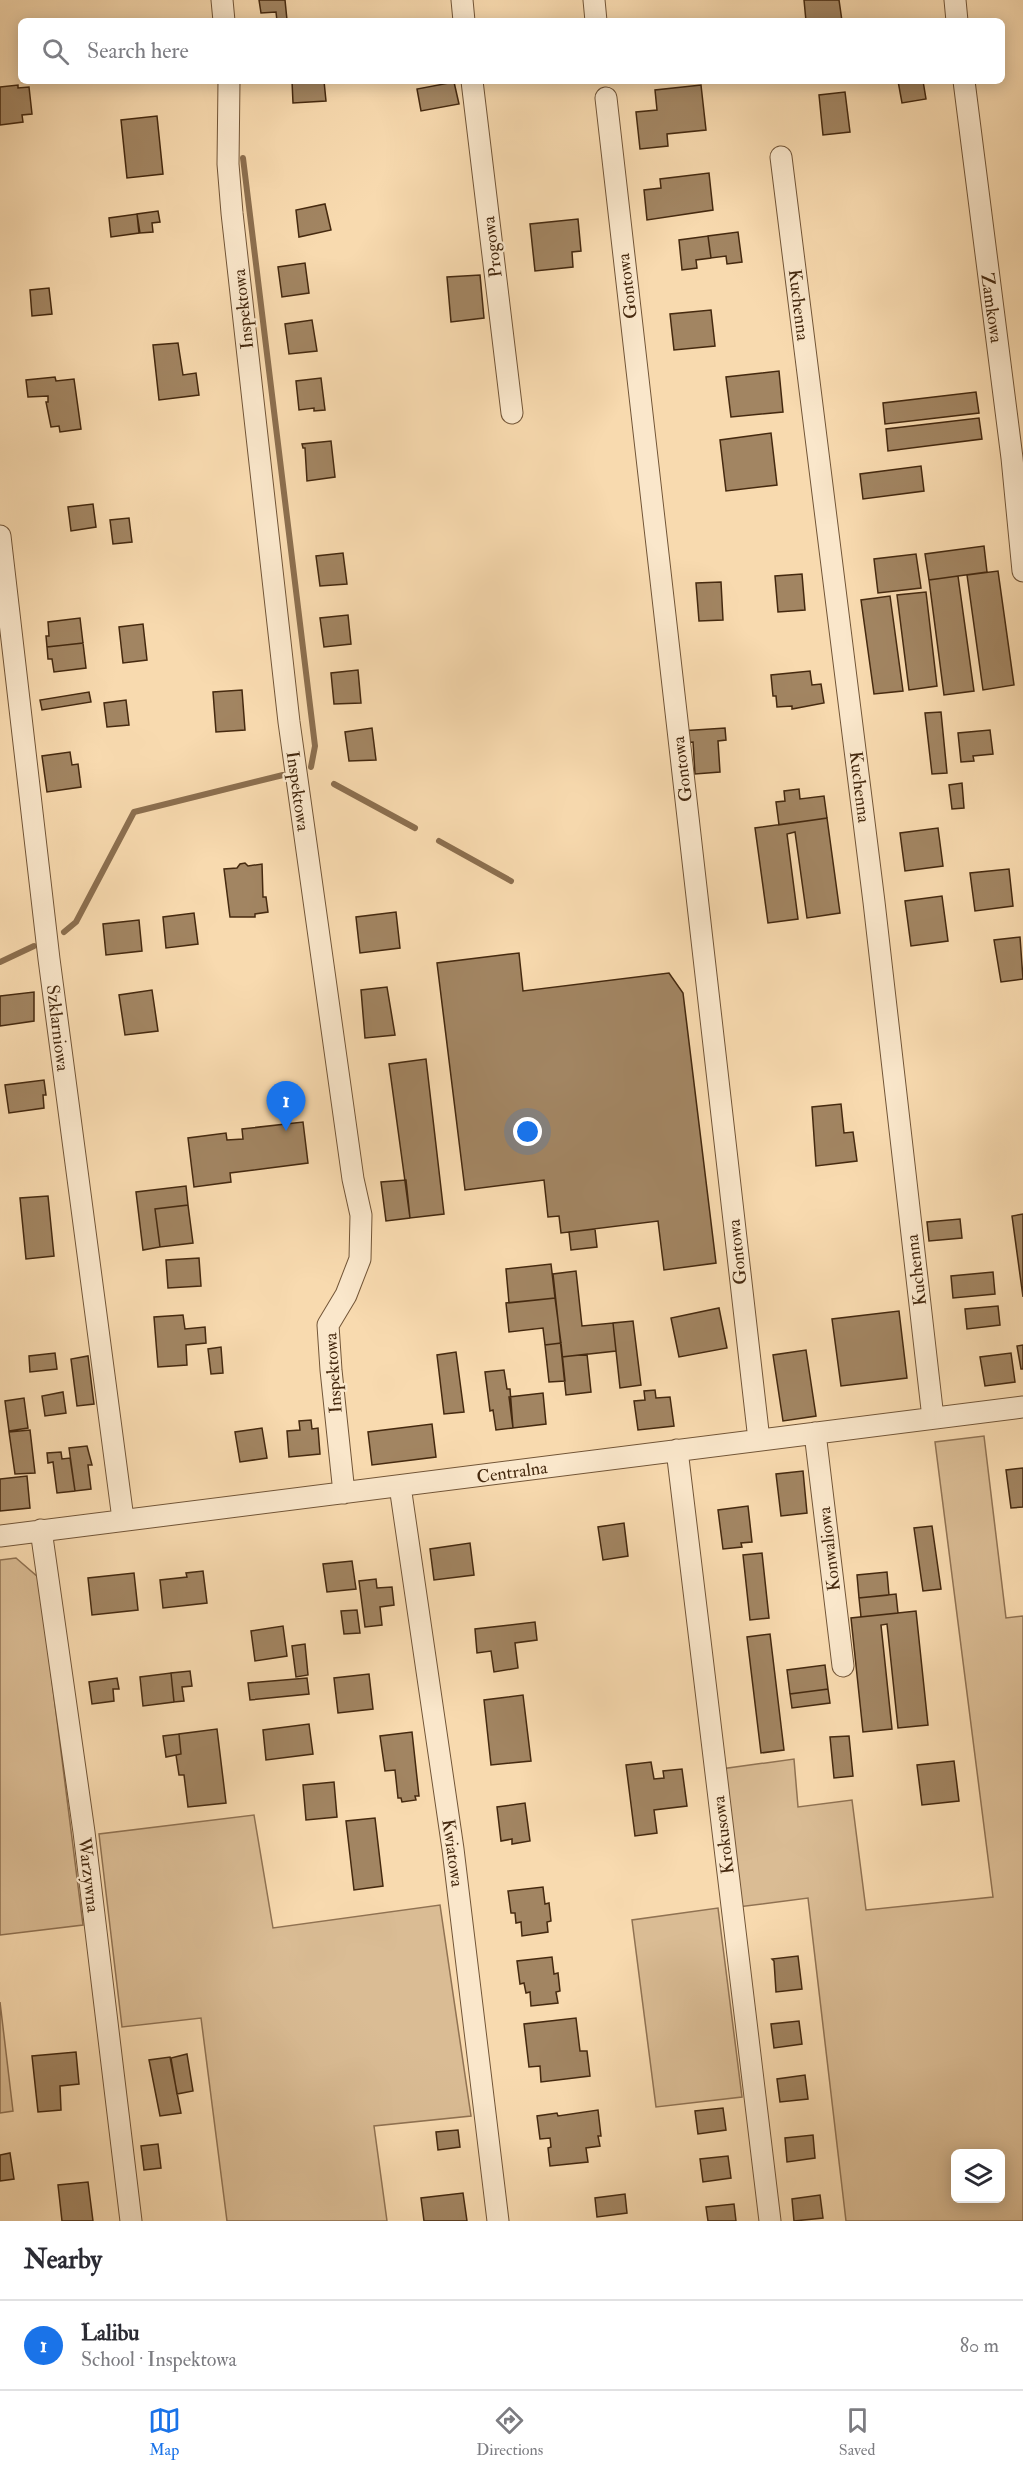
<!DOCTYPE html>
<meta charset="utf-8">
<style>
body{margin:0;font-family:"IM FELL Double Pica",serif;background:#f7f7f7;color:#2b2b33}
.controls{position:absolute;right:18px;bottom:18px;display:grid;overflow:hidden;border-radius:9px;box-shadow:0 3px 15px #0003}
.controls button{width:54px;height:54px;display:grid;place-items:center;padding:0;border:0;border-bottom:2px solid #e1e1e2;background:#fff;color:#2b2b33;font:30px sans-serif}
.you{position:absolute;left:528px;top:1132px;width:21px;height:21px;margin:-15px;border:4px solid #fff;border-radius:50%;background:#1a73e8;box-shadow:0 0 0 9px #1a73e833}
.badge{display:grid;place-items:center;width:39px;height:39px;border-radius:50%;background:#1a73e8;color:#fff;font-size:20px;font-weight:700}
.pin{position:absolute;translate:-50% -50px;filter:drop-shadow(0 2px 3px #0008)}
.pin::after{content:'';position:absolute;top:32px;width:21px;height:18px;background:inherit;clip-path:polygon(0 0,100% 0,50% 100%)}
.list{margin:0;padding:0;list-style:none}
h2{display:flex;justify-content:space-between;align-items:center;height:78px;margin:0;padding:0 24px;font-size:26px}
h2 small{font-size:20px;font-weight:400;color:#7c7c81}
.list li{display:grid;grid-template-columns:39px 1fr auto;gap:18px;align-items:center;box-sizing:border-box;height:90px;padding:0 24px;border-top:2px solid #e1e1e2}
.list b{display:block;font-size:22px;white-space:nowrap}
.list p{margin:0;font-size:20px;white-space:nowrap;color:#7c7c81}
.list em{font-size:20px;font-style:normal;color:#7c7c81}
.icon{flex:none;width:33px;height:33px;fill:none;stroke:currentColor;stroke-width:2;stroke-linecap:round;stroke-linejoin:round}
.map{position:relative;flex:none;width:1023px;height:2221px;overflow:hidden}
.search{position:absolute;background:#fff;box-shadow:0 3px 15px #0003;left:18px;right:18px;top:18px;height:66px;display:flex;align-items:center;gap:15px;box-sizing:border-box;padding:0 21px;border-radius:9px;color:#7c7c81;font-size:22px}
.sheet{height:168px;background:#fff}
nav{display:flex;justify-content:space-around;align-items:center;box-sizing:border-box;height:84px;border-top:2px solid #e1e1e2;background:#fff;font-size:16px;color:#7c7c81}
nav a{display:grid;justify-items:center;gap:3px}
nav .on{color:#1a73e8}
.map>svg:first-child{display:block}
.green{fill:#dabc94;stroke:#907252;stroke-width:1.5;fill-rule:evenodd}
.lines{fill:none;stroke-linecap:round;stroke-linejoin:round}
.stream{stroke:#8c6f4f;stroke-width:6}
.building{fill:#a28562;stroke:#45290f;stroke-width:1.5}
.minor-casing{stroke:#725537;stroke-width:23}
.minor{stroke:#fae7cb;stroke-width:21}
.labels{text-anchor:middle;stroke-width:4.5;stroke-linejoin:round;paint-order:stroke}
.street-label{font-size:18px;fill:#45290f;stroke:#fae7cb}
</style>
<div class="map">
<svg width="1023" height="2221" viewBox="0 0 1023 2221">
<rect width="100%" height="100%" fill="#f8daaf"/>
<filter id="stains"><feTurbulence type="fractalNoise" baseFrequency=".00333" numOctaves="4"/><feColorMatrix values="0 0 0 0 .2 0 0 0 0 .09 0 0 0 0 .02 0 0 0 .5 -.17"/></filter>
<radialGradient id="worn" r=".72"><stop offset=".6" stop-color="#630" stop-opacity="0"/><stop offset="1" stop-color="#630" stop-opacity=".3"/></radialGradient>
<path class="green" d="M984,1436L1006,1618L1023,1616V2221H846L808,1898L738,1907L721,1769L794,1759L798,1807L852,1800L866,1910L993,1897L935,1442ZM956,2154H1000V2198H956Z
M16,1558L39,1578L83,1925L0,1935V1560Z
M254,1815L273,1928L440,1905L471,2116L374,2126L387,2221H227L201,2018L122,2027L99,1834Z
M718,1908L742,2097L656,2107L632,1920Z
M0,2002L13,2111L0,2113Z"/>
<g class="lines">
<path class="stream" d="M243,158L315,746L311,767
M334,784L415,828
M439,841L511,881
M64,932L76,922L134,812L283,775
M0,962L34,946"/>
</g>
<path class="building" d="M259,0H285L287,20L277,21L276,12L261,13Z
M804,0H839L842,21H806Z
M292,81H324L326,101L293,103Z
M898,81H923L926,99L902,103Z
M454,82L459,104L421,111L417,89Z
M18,85V88L29,87L32,114L22,115L23,122L0,125V87Z
M701,85L706,130L667,134L668,146L640,149L636,112L657,110L655,90Z
M845,92L850,132L823,135L819,95Z
M157,116L163,174L127,178L121,120Z
M709,173L713,210L647,220L644,190L661,188L660,179Z
M325,204L331,230L299,237L296,210Z
M158,211L160,222L152,223L153,232L140,233L137,214Z
M137,214L139,233L111,237L109,218Z
M578,219L581,251L572,252L573,267L535,271L530,224Z
M738,232L742,262L727,264L726,256L711,258L708,236Z
M708,236L711,258L696,260L697,268L682,270L679,240Z
M305,263L309,293L282,297L278,267Z
M480,275L484,318L451,322L447,277Z
M49,288L52,314L32,316L30,290Z
M711,310L715,346L674,350L670,314Z
M312,320L317,351L289,354L285,324Z
M178,343L183,375L196,373L199,395L159,400L153,345Z
M779,371L783,412L731,417L726,377Z
M55,377L56,381L74,379L81,429L60,432L59,426L51,427L46,402H48V396L28,397L26,380Z
M321,378L325,410L314,411V408L299,410L296,381Z
M976,392L979,413L885,424L883,403Z
M979,418L982,439L888,451L886,429Z
M771,433L777,485L726,491L720,440Z
M331,441L335,477L307,481L305,448H303L302,444Z
M921,466L924,491L863,499L860,474Z
M93,504L96,527L71,531L68,507Z
M129,518L132,542L113,544L110,520Z
M984,546L987,572L929,580L925,554Z
M343,553L347,584L320,586L316,556Z
M916,554L921,588L878,593L874,559Z
M998,571L1014,685L983,690L967,575Z
M802,574L805,610L778,612L775,576Z
M958,576L974,691L944,695L929,580Z
M721,582L723,620L699,621L696,583Z
M926,592L937,686L909,690L897,595Z
M890,596L903,691L874,694L861,600Z
M348,615L351,644L324,647L320,618Z
M80,618L83,643L47,647L46,636H49L48,622Z
M143,624L147,660L123,663L119,627Z
M83,643L86,668L54,672L52,659H48L47,647Z
M358,670L361,703L334,704L331,673Z
M810,671L812,685L821,684L824,703L792,709V706L777,707L776,696H773L771,675Z
M242,690L245,730L216,732L213,692Z
M89,692L91,702L42,710L40,700Z
M126,700L129,725L107,727L104,703Z
M941,712L947,773L932,774L925,713Z
M372,728L376,760L349,761L345,732Z
M725,728L726,740L718,741L720,772L695,774L693,742L681,743L680,731Z
M990,730L993,754L973,756L974,761L961,762L958,733Z
M70,752L72,765L78,764L81,787L47,792L42,756Z
M962,783L964,808L952,809L949,785Z
M799,789L800,799L824,796L827,818L779,825L776,802L785,801L784,791Z
M827,818L840,913L807,918L795,832L787,834L798,919L768,923L755,828Z
M938,828L943,866L905,871L900,833Z
M245,863L248,866L262,864L263,897H266L268,912L255,914V917H230L224,869L237,868L240,864Z
M1009,869L1013,906L975,911L970,873Z
M942,896L948,941L911,946L905,901Z
M396,912L400,948L360,953L356,917Z
M194,913L198,944L166,948L163,917Z
M139,920L142,951L106,955L103,924Z
M1020,937L1023,979L1001,982L994,940Z
M519,953L523,991L669,973L683,993L716,1263L664,1270L658,1221L561,1233L559,1216L548,1217L544,1180L465,1190L437,963Z
M387,987L395,1035L365,1038L361,990Z
M152,990L158,1031L125,1035L119,995Z
M34,992V1021L0,1026V996Z
M426,1059L444,1214L410,1218L389,1064Z
M44,1080L46,1095H43L44,1108L9,1113L5,1085Z
M841,1104L844,1133L853,1132L857,1161L816,1166L812,1107Z
M303,1122L308,1163L230,1173L231,1182L194,1187L188,1138L226,1133L227,1140L243,1139L242,1129Z
M406,1180L410,1218L386,1221L381,1182Z
M186,1186L188,1205L155,1209L160,1247L143,1250L136,1192Z
M48,1196L54,1256L26,1259L20,1198Z
M188,1205L193,1243L160,1247L155,1209Z
M1023,1214V1297L1012,1216Z
M960,1219L962,1238L929,1241L927,1222Z
M595,1229L597,1247L571,1250L569,1232Z
M199,1258L201,1286L168,1288L166,1260Z
M551,1264L555,1298L509,1303L506,1269Z
M576,1271L582,1326L613,1323L616,1351L562,1357L553,1274Z
M993,1272L995,1294L953,1298L951,1276Z
M555,1298L561,1343L545,1345L543,1328L509,1332L506,1303Z
M998,1306L1000,1325L967,1329L965,1309Z
M719,1308L727,1348L679,1357L671,1318Z
M899,1311L907,1378L841,1386L832,1319Z
M183,1315L185,1329L205,1327L206,1343L186,1345L187,1365L158,1367L154,1317Z
M633,1321L641,1385L620,1388L613,1323Z
M561,1343L565,1381L549,1382L545,1345Z
M1023,1345V1369H1021L1017,1346Z
M221,1347L223,1373L211,1374L208,1349Z
M806,1350L816,1416L783,1421L773,1355Z
M456,1352L464,1412L444,1414L437,1355Z
M55,1353L57,1369L30,1372L29,1356Z
M1011,1353L1015,1382L985,1386L980,1357Z
M587,1354L591,1392L566,1395L562,1357Z
M88,1356L94,1404L77,1406L71,1359Z
M504,1370L507,1389H510L513,1428L496,1430L493,1410L490,1411L485,1372Z
M655,1390L656,1398L670,1397L674,1426L638,1430L634,1401L645,1400L644,1391Z
M63,1392L66,1413L45,1416L42,1396Z
M543,1393L546,1424L513,1428L509,1397Z
M24,1398L28,1428L9,1431L5,1401Z
M311,1420L312,1429L318,1428L320,1454L289,1457L287,1431L300,1430L299,1421Z
M432,1424L436,1457L372,1465L368,1432Z
M262,1428L267,1458L240,1462L235,1432Z
M30,1430L35,1473L15,1474L9,1432Z
M87,1446L92,1465H88L91,1489L75,1491L69,1448Z
M61,1452L62,1459L70,1458L75,1491L57,1493L53,1462L48,1463L47,1453Z
M1023,1468V1507L1011,1508L1006,1470Z
M803,1471L807,1513L781,1516L776,1474Z
M27,1476L30,1508L0,1511V1479Z
M748,1506L752,1542L741,1543L742,1547L723,1549L718,1510Z
M624,1523L628,1556L603,1560L598,1527Z
M932,1526L941,1589L923,1591L914,1528Z
M470,1543L474,1575L434,1580L430,1549Z
M762,1553L769,1618L750,1620L743,1555Z
M352,1561L356,1589L327,1592L323,1564Z
M203,1571L207,1603L163,1608L160,1580L187,1577L186,1573Z
M887,1572L889,1595L859,1598L857,1575Z
M134,1573L138,1610L92,1615L88,1578Z
M376,1579L377,1588L392,1587L394,1605L380,1607L382,1625L365,1627L359,1581Z
M896,1594L898,1613L861,1617L859,1598Z
M357,1610L360,1633L344,1634L341,1611Z
M916,1611L928,1725L898,1728L887,1624L881,1625L892,1729L863,1732L851,1618Z
M535,1622L537,1640L515,1643L518,1668L494,1672L491,1651L477,1653L475,1629Z
M283,1626L287,1656L255,1661L251,1631Z
M770,1634L784,1750L761,1753L747,1637Z
M305,1644L308,1675L296,1677L292,1646Z
M825,1665L828,1689L790,1694L787,1670Z
M190,1671L192,1686L182,1687L184,1701L174,1702L171,1673Z
M171,1673L174,1702L143,1706L140,1677Z
M369,1674L373,1709L338,1713L334,1678Z
M117,1678L119,1689H113L114,1701L92,1704L89,1682Z
M307,1678L309,1694L250,1700L248,1683Z
M828,1689L830,1703L792,1708L790,1694Z
M523,1695L531,1761L491,1765L484,1700Z
M309,1724L313,1754L266,1760L263,1730Z
M217,1729L226,1803L188,1807L184,1775H179L176,1755L181,1754L179,1734Z
M412,1732L419,1796H415L416,1800L402,1802L401,1798H398L395,1770L385,1771L380,1736Z
M179,1734L181,1754L166,1757L163,1736Z
M849,1736L853,1776L834,1778L830,1737Z
M954,1761L959,1801L922,1805L917,1765Z
M651,1762L654,1779L664,1778L663,1771L682,1769L687,1806L654,1810L657,1833L635,1836L626,1765Z
M334,1782L337,1817L306,1820L303,1785Z
M525,1803L530,1841L512,1844V1839L501,1841L497,1807Z
M375,1818L383,1886L354,1890L346,1821Z
M543,1887L545,1904L549,1903L551,1921L547,1922L548,1932L522,1936L521,1922L516,1923L515,1913H511L508,1891Z
M798,1956L802,1989L776,1992L774,1961L772,1959Z
M552,1957L554,1974L558,1973L560,1991L556,1992L558,2003L531,2006L530,1992L526,1993L524,1983L520,1984L517,1961Z
M576,2018L580,2051H587L590,2076L541,2082L540,2066L529,2067L524,2024Z
M799,2021L802,2044L774,2048L771,2024Z
M76,2052L79,2084L60,2086L61,2110L38,2112L32,2056Z
M187,2054L193,2091L177,2094L171,2058Z
M170,2057L181,2113L160,2116L149,2060Z
M805,2075L808,2099L780,2102L777,2079Z
M723,2108L726,2130L698,2134L695,2111Z
M598,2110L601,2136H598L600,2146L586,2148L588,2162L550,2166L548,2148L551,2147L550,2138L540,2139L537,2116L557,2113L558,2116Z
M458,2130L460,2147L438,2150L436,2132Z
M813,2135L815,2158L787,2162L785,2138Z
M158,2144L161,2168L144,2170L141,2146Z
M10,2153L14,2179L0,2181V2155Z
M728,2156L731,2178L703,2182L700,2159Z
M88,2182L93,2221H62L58,2185Z
M463,2193L467,2221H424L421,2198Z
M625,2194L627,2213L597,2217L595,2198Z
M820,2195L823,2218L794,2221L792,2199Z
M734,2204L736,2221H708L706,2207Z"/>
<g class="lines">
<defs>
<path id="minor" d="M222,0L224,21
M462,0L464,21
M594,0L596,21
M955,0L957,21
M229,81L228,164L232,213L289,722L353,1179L361,1215L360,1259L346,1295L328,1325L331,1370L344,1493
M472,81L512,413
M964,81L1012,458L1023,571
M606,98L759,1440
M781,157L874,902L933,1418
M0,536L49,959L123,1519
M815,1433L843,1666
M677,1450L770,2221
M400,1486L453,1849L498,2221
M41,1530L84,1832L131,2221
M0,1536L1023,1407"/>
</defs>
<use href="#minor" class="minor-casing"/>
<use href="#minor" class="minor"/>
</g>
<g class="labels">
<g class="street-label">
<text transform="translate(492 247) rotate(-97)" y="6">Progowa</text>
<text transform="translate(627 286) rotate(-97)" y="6">Gontowa</text>
<text transform="translate(799 305) rotate(83)" y="6">Kuchenna</text>
<text transform="translate(992 308) rotate(82)" y="6">Zamkowa</text>
<text transform="translate(243 309) rotate(-96)" y="6">Inspektowa</text>
<text transform="translate(682 769) rotate(-97)" y="6">Gontowa</text>
<text transform="translate(860 787) rotate(83)" y="6">Kuchenna</text>
<text transform="translate(298 791) rotate(82)" y="6">Inspektowa</text>
<text transform="translate(58 1028) rotate(83)" y="6">Szklarniowa</text>
<text transform="translate(737 1252) rotate(-96)" y="6">Gontowa</text>
<text transform="translate(916 1270) rotate(-97)" y="6">Kuchenna</text>
<text transform="translate(333 1373) rotate(-94)" y="6">Inspektowa</text>
<text transform="translate(512 1472) rotate(-8)" y="6">Centralna</text>
<text transform="translate(829 1549) rotate(-97)" y="6">Konwaliowa</text>
<text transform="translate(723 1835) rotate(-97)" y="6">Krokusowa</text>
<text transform="translate(453 1853) rotate(82)" y="6">Kwiatowa</text>
<text transform="translate(89 1875) rotate(83)" y="6">Warzywna</text>
</g>
</g>
<rect width="100%" height="100%" filter="url(#stains)"/>
<rect width="100%" height="100%" fill="url(#worn)"/>
</svg>
<div class="controls">
<button><svg class="icon" aria-label="layers" viewBox="0 0 24 24"><path d="M12 4l9 5-9 5-9-5zM3 14l9 5 9-5"/></svg></button>
</div>
<div class="you"></div>
<div class="pin badge" style="left:286px;top:1131px">1</div>
<div class="search"><svg class="icon" aria-label="search" viewBox="0 0 24 24"><circle cx="10" cy="10" r="6"/><path d="M15 15l6 6"/></svg>Search here</div>
</div>
<section class="sheet">
<h2>Nearby<small></small></h2>
<ul class="list">
<li><span class="badge">1</span><div><b>Lalibu</b><p>School · Inspektowa</p></div><em>80 m</em></li>
</ul>
</section>
<nav>
<a class="on"><svg class="icon" aria-label="map" viewBox="0 0 24 24"><path d="M3 6l6-2 6 2 6-2v14l-6 2-6-2-6 2zM9 4v14M15 6v14"/></svg>Map</a>
<a><svg class="icon" aria-label="directions" viewBox="0 0 24 24"><path d="M12 3l9 9-9 9-9-9zM9 14v-3h6M13 9l2 2-2 2"/></svg>Directions</a>
<a><svg class="icon" aria-label="saved" viewBox="0 0 24 24"><path d="M7 4h10v16l-5-4-5 4z"/></svg>Saved</a>
</nav>
